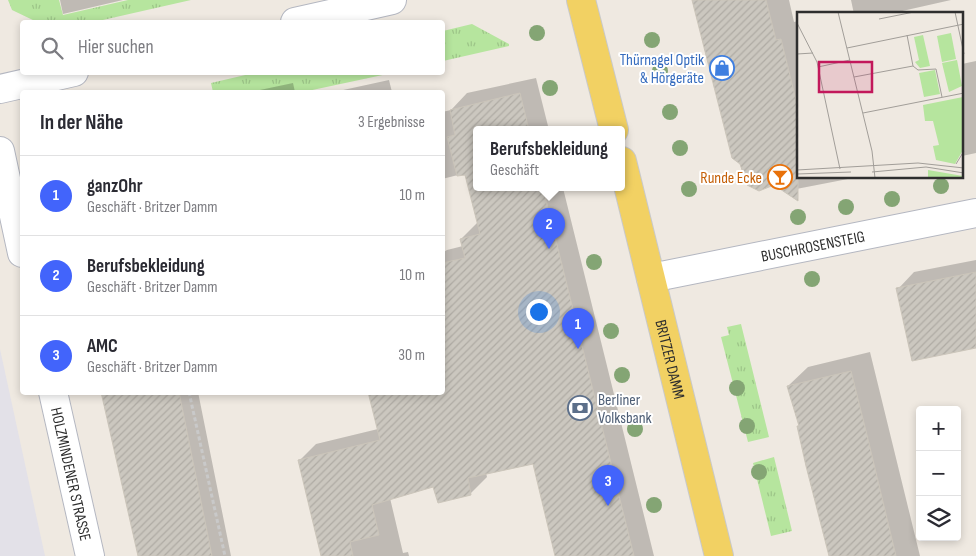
<!DOCTYPE html>
<html lang="de">
<meta charset="utf-8">
<style>
body{margin:0;font-family:"Sofia Sans Condensed",sans-serif;background:#f2f2f3;color:#2b2b33}
.controls{position:absolute;right:15px;bottom:15px;display:grid;overflow:hidden;border-radius:5px;box-shadow:0 2px 8px #0003}
.controls button{width:45px;height:45px;display:grid;place-items:center;padding:0;border:0;border-bottom:1px solid #e1e1e2;background:#fff;color:#2b2b33;font:25px sans-serif}
.you{position:absolute;left:538px;top:311px;width:18px;height:18px;margin:-12px;border:4px solid #fff;border-radius:50%;background:#1a73e8;box-shadow:0 0 0 8px #1a73e833}
.badge{display:grid;place-items:center;width:32px;height:32px;border-radius:50%;background:#4264fb;color:#fff;font-size:16px;font-weight:700}
.pin{position:absolute;translate:-50% -41px;filter:drop-shadow(0 1px 2px #0008)}
.pin::after{content:'';position:absolute;top:26px;width:18px;height:15px;background:inherit;clip-path:polygon(0 0,100% 0,50% 100%)}
.popup{position:absolute;left:473px;top:126px;width:152px;height:65px;box-sizing:border-box;display:grid;place-content:center;border-radius:5px;background:#fff;filter:drop-shadow(0 1px 4px #0005);font-size:16px;white-space:nowrap;color:#7c7c81}
.popup b{font-size:19px;color:#2b2b33}
.popup::after{content:'';position:absolute;left:50%;top:100%;margin-left:-10px;border:10px solid transparent;border-top-color:#fff}
.list{margin:0;padding:0;list-style:none}
h2{display:flex;justify-content:space-between;align-items:center;height:65px;margin:0;padding:0 20px;font-size:21px}
h2 small{font-size:16px;font-weight:400;color:#7c7c81}
.list li{display:grid;grid-template-columns:32px 1fr auto;gap:15px;align-items:center;box-sizing:border-box;height:80px;padding:0 20px;border-top:1px solid #e1e1e2}
.list b{display:block;font-size:19px;white-space:nowrap}
.list p{margin:0;font-size:16px;white-space:nowrap;color:#7c7c81}
.list em{font-size:16px;font-style:normal;color:#7c7c81}
.icon{flex:none;width:28px;height:28px;fill:none;stroke:currentColor;stroke-width:2;stroke-linecap:round;stroke-linejoin:round}
.map{position:relative;flex:none;width:976px;height:556px;overflow:hidden}
.search{position:absolute;background:#fff;box-shadow:0 2px 8px #0003;left:20px;top:20px;width:425px;height:55px;display:flex;align-items:center;gap:12px;box-sizing:border-box;padding:0 18px;border-radius:5px;color:#7c7c81;font-size:19px}
.panel{position:absolute;background:#fff;box-shadow:0 2px 8px #0003;left:20px;top:90px;width:425px;height:305px;border-radius:5px}
.map>svg:first-child{display:block}
.industrial{fill:#e3e1e8}
.grass{fill:url(#grass-tufts)}
.shadow{fill:#0003}
.building{fill:url(#building-hatch);stroke:#cbc5ba}
.lines{fill:none;stroke-linecap:round;stroke-linejoin:round}
.minor-casing{stroke:#b4b7c1;stroke-width:30}
.major-casing{stroke:#c9c9c9;stroke-width:30}
.path{stroke:#c9c9c9;stroke-width:3;stroke-dasharray:4 2.5;stroke-linecap:butt}
.minor{stroke:#fff;stroke-width:28}
.major{stroke:#f2d163;stroke-width:28}
.tree{fill:#84a574}
.labels{text-anchor:middle;stroke-width:4;stroke-linejoin:round;paint-order:stroke}
.shop-label{font-size:16px;fill:#366cbe;stroke:#fff;text-anchor:end}
.food-label{font-size:16px;fill:#c56008;stroke:#fff;text-anchor:end}
.street-label{font-size:16px;fill:#2e2e2e;stroke:#fff}
.service-label{font-size:16px;fill:#4e5e75;stroke:#fff;text-anchor:start}
.inset-road{fill:none;stroke:#a29e99;stroke-width:1}
.view{fill:#c2185b;fill-opacity:0.15;stroke:#c2185b;stroke-width:2.5}
.inset-edge{fill:none;stroke:#2e2e2e;stroke-width:2.5}
</style>
<div class="map">
<svg width="976" height="556" viewBox="0 0 976 556">
<defs>
<pattern id="grass-tufts" width="24" height="20" patternUnits="userSpaceOnUse" patternTransform="scale(1.25)"><rect width="24" height="20" fill="#b6e59e"/><path d="M3 7l-1-3M5 7V3M7 7l1-3M15 17l-1-3M17 17v-4M19 17l1-3" fill="none" stroke="#9dc588"/></pattern>
<pattern id="building-hatch" width="6" height="6" patternUnits="userSpaceOnUse" patternTransform="scale(1.25)"><rect width="6" height="6" fill="#cbc7bf"/><path d="M-1 1l2-2M0 6l6-6M5 7l2-2" fill="none" stroke="#afaba4"/></pattern>
</defs>
<rect width="100%" height="100%" fill="#efe9e1"/>
<path class="industrial" d="M0,349L45,556H0Z"/>
<path class="grass" d="M8,0H59L63,15L128,0H191L94,22H37L12,10Z
M472,24L509,44V46L443,61V31Z
M258,72H392V73L303,92H213L211,83Z
M741,324L769,437L748,442L721,337L729,335L727,327Z
M774,457L792,531L771,536L753,463Z"/>
<path class="shadow" d="M60,0H123L63,14Z
M694,0H789L794,22L798,21V178H853L786,191Z
M851,0H951L889,14H854Z
M976,61V153L962,156V64Z
M536,78L549,130H476V188H563L654,556H557L534,463L486,473L487,477L470,494L434,486L390,498L403,553L408,552L409,556H322L300,460L316,444L378,429L442,392V253L447,250L463,246L461,239L478,222L466,173L442,179V112L451,110L467,93Z
M389,80L392,92H334Z
M293,83L295,92H250Z
M976,260V347L898,289L914,272Z
M870,352L920,556H830L798,426L800,425L788,386L808,367Z
M103,392H198L231,556H139Z"/>
<path class="building" d="M692,0H766L776,40L781,39L798,108V201L774,185L759,191L747,185L740,164L732,158Z
M520,93L529,130H476V188H543L634,556H555L533,464L468,478L471,495L438,503L433,487L372,505L379,535L350,542L353,556H321L298,460L380,440L368,392H442V263L465,258L460,239L480,234L465,175L457,176L447,137L455,135L450,110Z
M976,272V348L912,361L896,288Z
M851,371L867,435L896,556H829L806,466L797,426H799L787,386Z
M101,392H179L212,556H138Z"/>
<g class="lines">
<defs>
<g id="minor">
<path d="M295,22L392,0"/>
<path d="M0,89L74,72"/>
<path d="M0,151L22,253"/>
<path id="s1" d="M651,278L976,213"/>
<path id="s2" d="M53,392L90,556"/>
</g>
<g id="major">
<path d="M581,0L614,130"/>
<path id="s3" d="M622,161L719,556"/>
</g>
</defs>
<use href="#minor" class="minor-casing"/>
<use href="#major" class="major-casing"/>
<path class="path" d="M189,392L225,556"/>
<use href="#minor" class="minor"/>
<use href="#major" class="major"/>
</g>
<g class="tree">
<circle cx="537" cy="33" r="8"/>
<circle cx="652" cy="40" r="8"/>
<circle cx="660" cy="71" r="8"/>
<circle cx="550" cy="88" r="8"/>
<circle cx="670" cy="112" r="8"/>
<circle cx="680" cy="148" r="8"/>
<circle cx="941" cy="186" r="8"/>
<circle cx="689" cy="189" r="8"/>
<circle cx="892" cy="199" r="8"/>
<circle cx="846" cy="207" r="8"/>
<circle cx="798" cy="217" r="8"/>
<circle cx="594" cy="262" r="8"/>
<circle cx="812" cy="279" r="8"/>
<circle cx="611" cy="331" r="8"/>
<circle cx="622" cy="375" r="8"/>
<circle cx="737" cy="388" r="8"/>
<circle cx="747" cy="426" r="8"/>
<circle cx="635" cy="429" r="8"/>
<circle cx="759" cy="472" r="8"/>
<circle cx="654" cy="505" r="8"/>
</g>
<defs>
<symbol id="shop-ring" viewBox="-11 -11 22 22"><circle r="9.5" fill="#fff" stroke="#3f7fe0" stroke-width="1.5"/><path d="M-5-2.5h2.3a2.7 3.5 0 0 1 5.4 0H5L5.5 6h-11ZM-1.5-2.5h3a1.5 2.3 0 0 0-3 0Z" fill="#3f7fe0"/></symbol>
<symbol id="bar-ring" viewBox="-11 -11 22 22"><circle r="9.5" fill="#fff" stroke="#e8710a" stroke-width="1.5"/><path d="M-6-5H6L.8 .8V4.5H3.5V6h-7V4.5H-.8V.8Z" fill="#e8710a"/></symbol>
<symbol id="bank-ring" viewBox="-11 -11 22 22"><circle r="9.5" fill="#fff" stroke="#5c6f8a" stroke-width="1.5"/><path d="M-6-4H6V4H-6ZM0-2.3a2.3 2.3 0 1 0 0 4.6a2.3 2.3 0 1 0 0-4.6Z" fill="#5c6f8a"/></symbol>
</defs>
<g fill-rule="evenodd">
<use href="#shop-ring" x="708" y="54" width="28" height="28"/>
<use href="#bar-ring" x="766" y="163" width="28" height="28"/>
<use href="#bank-ring" x="566" y="394" width="28" height="28"/>
</g>
<g class="labels">
<g class="shop-label">
<text x="704" y="65">Thürnagel Optik<tspan x="704" dy="18">&amp; Hörgeräte</tspan></text>
</g>
<g class="food-label">
<text x="762" y="183">Runde Ecke</text>
</g>
<g class="street-label">
<text dy="6" stroke="none"><textPath href="#s1" startOffset="165">BUSCHROSENSTEIG</textPath></text>
<text dy="6" stroke="none"><textPath href="#s3" startOffset="204">BRITZER DAMM</textPath></text>
<text dy="6" stroke="none"><textPath href="#s2" startOffset="84">HOLZMINDENER STRASSE</textPath></text>
</g>
<g class="service-label">
<text x="598" y="405">Berliner<tspan x="598" dy="18">Volksbank</tspan></text>
</g>
</g>
<g transform="translate(797 12)">
<rect width="166" height="166" fill="#efe9e1"/>
<path d="M154,21L159,47L145,50L140,24ZM126,23L133,54L123,56L118,50L122,48L117,25ZM160,48L165,74L152,80L145,51ZM138,58L143,82L127,85L122,61ZM166,85V138L158,152L139,148L136,134L142,133L136,109H128L126,93ZM131,158L166,164V166H131Z" fill="#b6e59e"/>
<path class="inset-road" d="M41,0L75,139L78,166M158,0L167,42M82,7L117,0M0,11L20,50L43,157M110,23L116,54M50,36L167,12M0,42L16,41M116,54L121,58L139,57L145,85M21,55L53,48M57,65L116,54M66,101L167,81M159,152L167,139M0,158L121,151L167,156M75,160L129,155L167,161M0,162L54,160"/>
<path class="view" d="M22,50H75V80H22Z"/>
<rect width="166" height="166" class="inset-edge"/>
</g>
</svg>
<div class="controls">
<button>+</button>
<button>−</button>
<button><svg class="icon" aria-label="layers" viewBox="0 0 24 24"><path d="M12 4l9 5-9 5-9-5zM3 14l9 5 9-5"/></svg></button>
</div>
<div class="you"></div>
<div class="pin badge" style="left:578px;top:349px">1</div>
<div class="pin badge" style="left:549px;top:249px">2</div>
<div class="popup"><b>Berufsbekleidung</b>Geschäft</div>
<div class="pin badge" style="left:608px;top:506px">3</div>
<div class="search"><svg class="icon" aria-label="search" viewBox="0 0 24 24"><circle cx="10" cy="10" r="6"/><path d="M15 15l6 6"/></svg>Hier suchen</div>
<section class="panel">
<h2>In der Nähe<small>3 Ergebnisse</small></h2>
<ul class="list">
<li><span class="badge">1</span><div><b>ganzOhr</b><p>Geschäft · Britzer Damm</p></div><em>10 m</em></li>
<li><span class="badge">2</span><div><b>Berufsbekleidung</b><p>Geschäft · Britzer Damm</p></div><em>10 m</em></li>
<li><span class="badge">3</span><div><b>AMC</b><p>Geschäft · Britzer Damm</p></div><em>30 m</em></li>
</ul>
</section>
</div>
